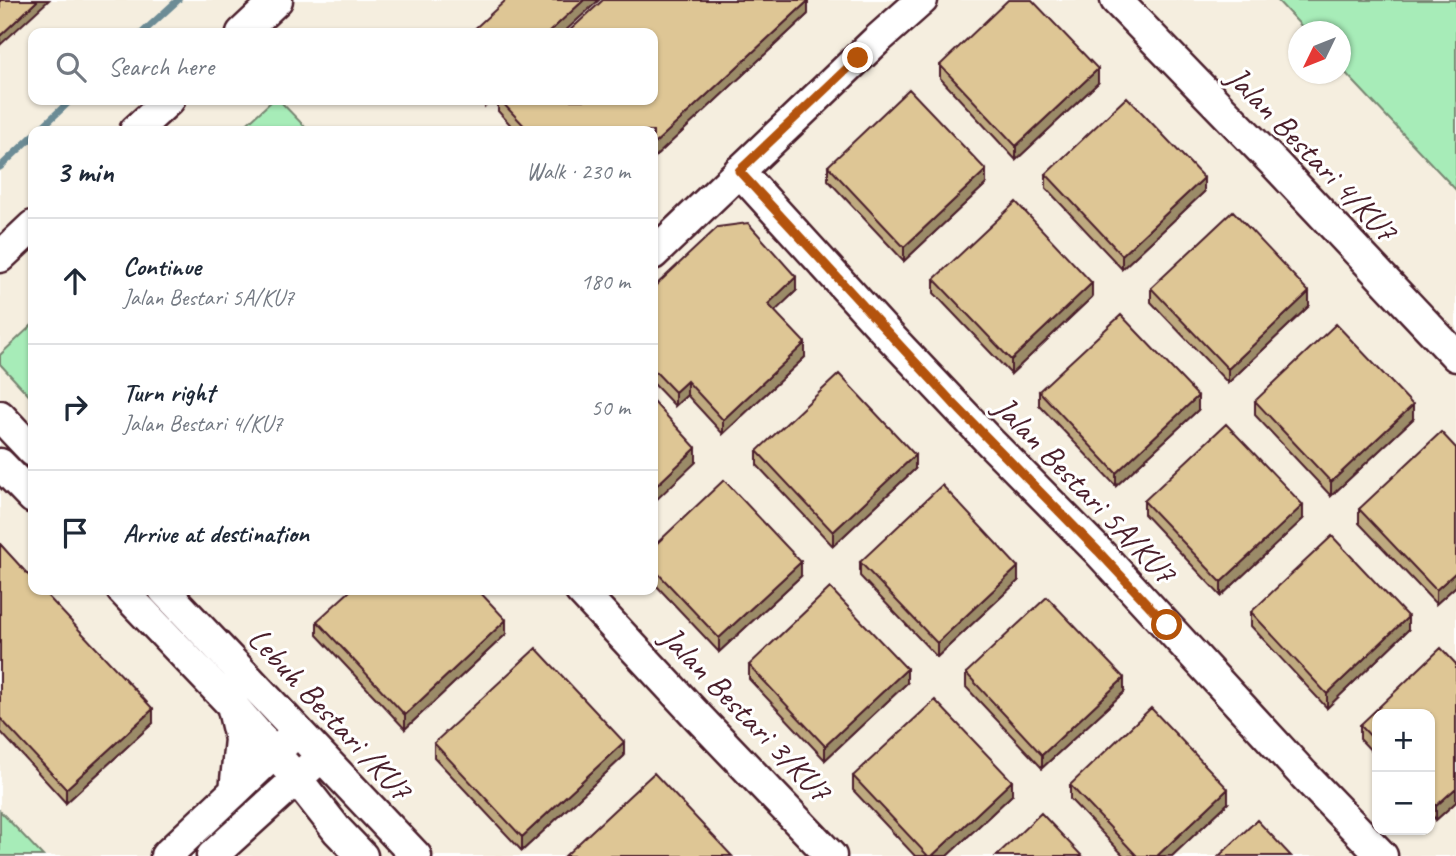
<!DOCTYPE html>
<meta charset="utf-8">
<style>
body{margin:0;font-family:Caveat,sans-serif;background:#f6f6f7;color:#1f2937}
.controls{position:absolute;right:21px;bottom:21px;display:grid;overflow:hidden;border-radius:14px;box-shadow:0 2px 5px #0004}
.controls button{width:63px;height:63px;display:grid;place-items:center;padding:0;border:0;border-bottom:2px solid #e0e1e3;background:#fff;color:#1f2937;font:35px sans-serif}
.compass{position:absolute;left:1288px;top:21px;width:63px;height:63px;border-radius:50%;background:#fff;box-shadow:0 2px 5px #0004;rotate:227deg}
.stop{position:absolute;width:21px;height:21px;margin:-16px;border:5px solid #b45309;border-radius:50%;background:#fff}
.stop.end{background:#b45309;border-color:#fff;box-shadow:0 2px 7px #0008}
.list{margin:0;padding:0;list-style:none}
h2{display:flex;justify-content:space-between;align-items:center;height:91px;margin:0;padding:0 28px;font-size:30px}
h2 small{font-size:23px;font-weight:400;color:#747a83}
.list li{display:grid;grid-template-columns:46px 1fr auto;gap:21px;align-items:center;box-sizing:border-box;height:126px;padding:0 28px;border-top:2px solid #e0e1e3}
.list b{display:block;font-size:26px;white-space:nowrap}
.list p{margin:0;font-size:23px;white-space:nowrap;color:#747a83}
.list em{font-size:23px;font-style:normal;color:#747a83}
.icon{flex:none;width:38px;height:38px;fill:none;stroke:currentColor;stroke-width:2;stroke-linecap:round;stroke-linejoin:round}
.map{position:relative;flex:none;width:1456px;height:856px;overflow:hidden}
.search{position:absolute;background:#fff;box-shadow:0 2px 5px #0004;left:28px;top:28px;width:630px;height:77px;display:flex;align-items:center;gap:18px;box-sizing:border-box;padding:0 24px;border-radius:14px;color:#747a83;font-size:26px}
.panel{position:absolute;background:#fff;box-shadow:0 2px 5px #0004;left:28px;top:126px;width:630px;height:469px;border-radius:14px}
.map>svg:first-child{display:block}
.built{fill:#f5eedf;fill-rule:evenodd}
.green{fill:#a7ecb8;stroke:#788672;stroke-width:2}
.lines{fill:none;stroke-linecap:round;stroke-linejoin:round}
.stream{stroke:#6c8c96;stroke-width:7}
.minor-casing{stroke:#4a1f2b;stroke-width:35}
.minor{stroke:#fff;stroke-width:30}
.wall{fill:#bfaa80;stroke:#4a1f2b;stroke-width:2}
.shaded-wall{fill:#9b8b68;stroke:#4a1f2b;stroke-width:2}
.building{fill:#dec695;stroke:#4a1f2b;stroke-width:2}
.route{stroke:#b45309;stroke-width:9}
.labels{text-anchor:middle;stroke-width:6;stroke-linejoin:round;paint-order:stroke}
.street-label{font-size:33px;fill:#4a1f2b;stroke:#fff}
</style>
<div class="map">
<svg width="1456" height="856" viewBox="0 0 1456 856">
<rect width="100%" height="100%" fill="#fff"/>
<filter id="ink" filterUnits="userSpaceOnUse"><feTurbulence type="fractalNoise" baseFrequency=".0143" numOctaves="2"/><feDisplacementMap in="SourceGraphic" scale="14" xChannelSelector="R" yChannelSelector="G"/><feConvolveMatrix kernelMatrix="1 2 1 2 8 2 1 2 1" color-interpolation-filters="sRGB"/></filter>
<g filter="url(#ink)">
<path class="built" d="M0,0H1456V856H0ZM1298,32H1340V74H1298ZM33,33H653V100H33ZM33,131H653V590H33ZM1377,714H1430V830H1377Z"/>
<path class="green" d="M1277,0H1456V190L1341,68L1340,32L1306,31Z
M273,100H279L309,131H239Z
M33,324V400L0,364V355Z
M0,811L43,856H0Z"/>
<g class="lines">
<path class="stream" d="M142,33L178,0
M38,131L71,100
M0,167L33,136"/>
<defs>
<path id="minor" d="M1116,0L1276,165L1456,356
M242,33L277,0
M135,131L169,100
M739,171L882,328L990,442L1098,551L1304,775L1382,856
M653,254L878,39L922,0
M0,257L33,226
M0,416L33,451
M0,464L33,498
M122,590L231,704L297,779L337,830L362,856
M164,590L416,856
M580,590L699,718L831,856
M232,705L240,739L235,791
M166,856L235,791L287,741
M212,856L311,766"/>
</defs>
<use href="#minor" class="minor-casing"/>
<use href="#minor" class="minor"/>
</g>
<path class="wall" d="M808,14L653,159V131H516L498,111V100H653Z
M940,65L1098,83L1016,160L940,78Z
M479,100H491L485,106Z
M828,166L986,184L904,261L828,180Z
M1046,174L1204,192L1122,269L1046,188Z
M934,279L1092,297L1011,374L934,293Z
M653,288L796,291L774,311L805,357L723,434L687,395L675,406L653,383Z
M1151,288L1309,306L1228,383L1151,302Z
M1039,391L1198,410L1116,486L1039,405Z
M1255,401L1413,419L1331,496L1255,415Z
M1456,448V586L1436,604L1359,523V509Z
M757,451L915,469L833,546L757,465Z
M1144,501L1303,519L1221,596L1144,514Z
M0,544L153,723L66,803L0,731Z
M653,547L801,576L719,652L653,582Z
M860,562L1018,581L937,657L860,576Z
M1251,612L1408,630L1327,708L1251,626Z
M317,621L506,634L405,729L317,635Z
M1456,664V802L1436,820L1430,813V714H1377V757L1360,739V725Z
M749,665L907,683L825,760L749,679Z
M966,673L1124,692L1042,768L966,687Z
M434,743L624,756L522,851L434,757Z
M853,776L1012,795L947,856H915L853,790Z
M1070,785L1228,803L1172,856H1124L1070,799Z"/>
<path class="shaded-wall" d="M38,0H49L0,45V36Z
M584,0H599L563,33H548Z
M808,1V14L653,159V145Z
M1098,69V83L1016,160V146Z
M485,100H491L485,106Z
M986,170V184L904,261V247Z
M1204,178V192L1122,269V255Z
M796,277V291L768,318V304Z
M1092,283V297L1011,374V360Z
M1309,292V306L1228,383V369Z
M805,343V357L723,434V420Z
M687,381V395L675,406V392Z
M1198,396V410L1116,486V473Z
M1413,405V419L1331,496V482Z
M696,448V462L653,503V489Z
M915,455V469L833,546V532Z
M1303,505V519L1221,596V582Z
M801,562V576L719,652V638Z
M1018,567V581L937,657V643Z
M1456,572V586L1436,604V590Z
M1408,617V630L1327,708V694Z
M506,620V634L405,729V715Z
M907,669V683L825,760V746Z
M1124,678V692L1042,768V755Z
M153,709V723L66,803V789Z
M624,742V756L522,851V837Z
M1012,781V795L947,856H932Z
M1456,788V802L1436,820V806Z
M1228,789V803L1172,856H1157Z"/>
<path class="building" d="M0,0H38L0,36Z
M506,0H584L548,33H470Z
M603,0H808V1L653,145V131H529L500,100H653V33H567Z
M1008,0H1032L1098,69L1016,146L940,65Z
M909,89L986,170L904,247L828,166Z
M1127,97L1204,178L1122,255L1046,174Z
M1016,202L1092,283L1011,360L934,279Z
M1233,211L1309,292L1228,369L1151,288Z
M748,223L796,277L768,304L805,343L723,420L687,381L675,392L653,369V288L718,227Z
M1121,315L1198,396L1116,473L1039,391Z
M1336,324L1413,405L1331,482L1255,401Z
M839,374L915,455L833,532L757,451Z
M653,401L696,448L653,489Z
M1226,424L1303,505L1221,582L1144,501Z
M1441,432L1456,448V572L1436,590L1359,509Z
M724,480L801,562L719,638L653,568V547Z
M942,485L1018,567L937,643L860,562Z
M1332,536L1408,617L1327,694L1251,612Z
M0,544L33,580V590H42L153,709L66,789L0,718Z
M830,588L907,669L825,746L749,665Z
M351,590H478L506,620L405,715L317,621Z
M1047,597L1124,678L1042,755L966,673Z
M536,648L624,742L522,837L434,743Z
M1441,648L1456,664V788L1436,806L1430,799V714H1377V743L1360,725Z
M935,700L1012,781L932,856H928L853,776Z
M1151,708L1228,789L1157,856H1137L1070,785Z
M654,773L732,856H565Z
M1041,813L1082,856H996Z
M1257,820L1291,856H1219Z"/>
</g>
<g class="lines" filter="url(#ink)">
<path class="route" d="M858,58L739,171L954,404L1098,551L1167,625"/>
</g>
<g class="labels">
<g class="street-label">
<text transform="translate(1313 153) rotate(46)" y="12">Jalan Bestari 4/KU7</text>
<text transform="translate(1086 489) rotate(46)" y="12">Jalan Bestari 5A/KU7</text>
<text transform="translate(331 713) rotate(47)" y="12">Lebuh Bestari /KU7</text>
<text transform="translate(747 713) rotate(46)" y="12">Jalan Bestari 3/KU7</text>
</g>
</g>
</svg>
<div class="controls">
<button>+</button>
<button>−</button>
</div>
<svg class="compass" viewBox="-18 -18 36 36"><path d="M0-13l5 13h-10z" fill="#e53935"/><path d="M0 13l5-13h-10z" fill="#747a83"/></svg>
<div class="stop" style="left:1167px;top:625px"></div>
<div class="stop end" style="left:858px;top:58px"></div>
<div class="search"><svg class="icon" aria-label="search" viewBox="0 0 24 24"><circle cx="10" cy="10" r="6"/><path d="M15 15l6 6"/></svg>Search here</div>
<section class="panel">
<h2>3 min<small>Walk · 230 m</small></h2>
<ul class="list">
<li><svg class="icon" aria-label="ahead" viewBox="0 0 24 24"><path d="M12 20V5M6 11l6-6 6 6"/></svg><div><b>Continue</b><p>Jalan Bestari 5A/KU7</p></div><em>180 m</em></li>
<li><svg class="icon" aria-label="right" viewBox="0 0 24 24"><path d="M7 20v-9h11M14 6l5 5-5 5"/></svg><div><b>Turn right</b><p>Jalan Bestari 4/KU7</p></div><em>50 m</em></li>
<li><svg class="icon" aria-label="arrive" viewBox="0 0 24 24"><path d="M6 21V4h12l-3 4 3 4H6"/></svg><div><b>Arrive at destination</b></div></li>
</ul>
</section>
</div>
